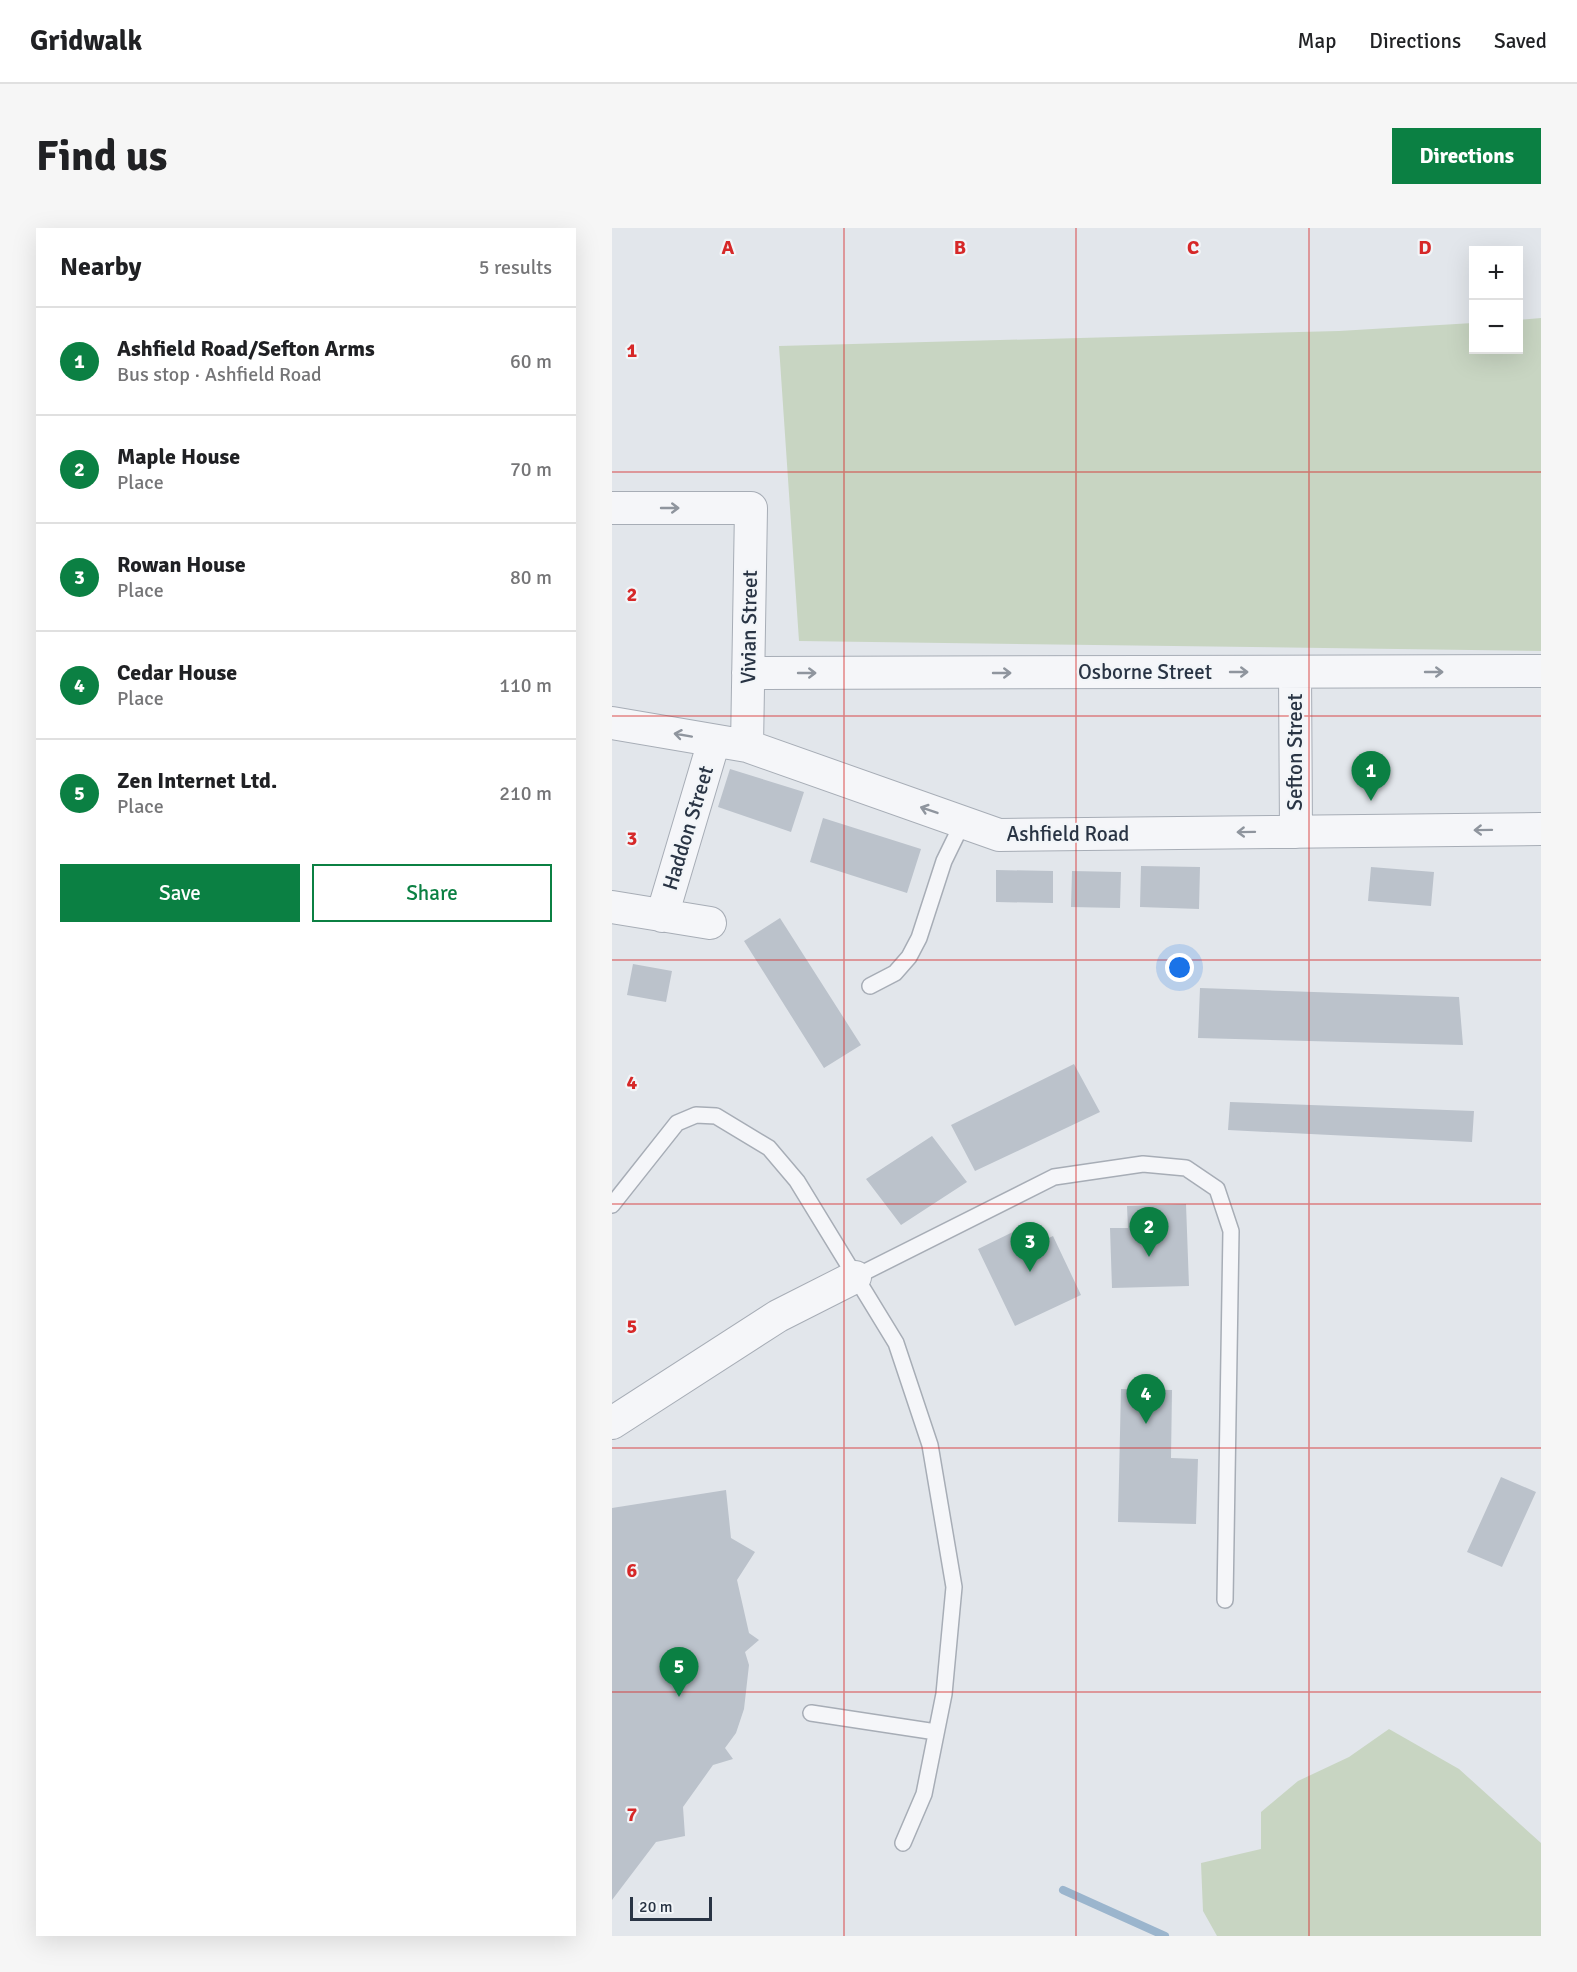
<!DOCTYPE html>
<meta charset="utf-8">
<style>
body{margin:0;font-family:Signika,sans-serif;background:#f6f6f6;color:#202124}
.controls{position:absolute;right:18px;top:18px;display:grid;overflow:hidden;border-radius:0px;box-shadow:0 6px 24px #0002}
.controls button{width:54px;height:54px;display:grid;place-items:center;padding:0;border:0;border-bottom:2px solid #e0e0e0;background:#fff;color:#202124;font:30px sans-serif}
.scale{position:absolute;left:18px;bottom:15px;width:82px;box-sizing:border-box;padding-left:6px;border:3px solid #293444;border-top:0;font-size:16px;line-height:21px;white-space:nowrap;color:#293444;-webkit-text-stroke:4px #f2f5f8;paint-order:stroke}
.you{position:absolute;left:568px;top:740px;width:21px;height:21px;margin:-15px;border:4px solid #fff;border-radius:50%;background:#1a73e8;box-shadow:0 0 0 9px #1a73e833}
.badge{display:grid;place-items:center;width:39px;height:39px;border-radius:50%;background:#0b8043;color:#fff;font-size:20px;font-weight:700}
.pin{position:absolute;translate:-50% -50px;filter:drop-shadow(0 2px 3px #0008)}
.pin::after{content:'';position:absolute;top:32px;width:21px;height:18px;background:inherit;clip-path:polygon(0 0,100% 0,50% 100%)}
.list{margin:0;padding:0;list-style:none}
h2{display:flex;justify-content:space-between;align-items:center;height:78px;margin:0;padding:0 24px;font-size:26px}
h2 small{font-size:20px;font-weight:400;color:#757577}
.list li{display:grid;grid-template-columns:39px 1fr auto;gap:18px;align-items:center;box-sizing:border-box;height:108px;padding:0 24px;border-top:2px solid #e0e0e0}
.list b{display:block;font-size:22px;white-space:nowrap}
.list p{margin:0;font-size:20px;white-space:nowrap;color:#757577}
.list em{font-size:20px;font-style:normal;color:#757577}
.actions{display:flex;gap:12px;padding:18px 24px}
.actions a{flex:1;padding:14px 0;border:2px solid #0b8043;border-radius:0px;text-align:center;font-size:21px;color:#0b8043}
.actions .main{background:#0b8043;color:#fff}
.map{position:relative;flex:none;width:929px;height:1708px;overflow:hidden;border-radius:0px}
header{display:flex;align-items:center;gap:36px;box-sizing:border-box;height:84px;padding:0 30px;background:#fff;border-bottom:2px solid #e0e0e0}
header strong{font-size:28px}
nav{display:flex;gap:33px;margin-inline-start:auto;font-size:21px}
.intro{display:flex;align-items:center;justify-content:space-between;box-sizing:border-box;height:144px;padding:0 36px}
h1{margin:0;font-size:42px}
.button{padding:15px 27px;border-radius:0px;background:#0b8043;color:#fff;font-size:21px;font-weight:700}
main{display:flex;gap:36px;padding:0 36px}
aside{flex:1;background:#fff;border-radius:0px;box-shadow:0 6px 24px #0002}
.map>svg:first-child{display:block}
.green{fill:#c8d5c2}
.lines{fill:none;stroke-linecap:round;stroke-linejoin:round}
.stream{stroke:#9bb5cd;stroke-width:8}
.building{fill:#bbc2cb}
.lane-casing{stroke:#a7adb6;stroke-width:18}
.street-casing{stroke:#a7adb6;stroke-width:34}
.lane{stroke:#f5f6f9;stroke-width:15}
.street{stroke:#f5f6f9;stroke-width:32}
.oneway{stroke:#8f959e}
.grid{fill:none;stroke:#d62828;stroke-width:1.5;stroke-opacity:0.55}
.labels{text-anchor:middle;stroke-width:4.5;stroke-linejoin:round;paint-order:stroke}
.street-label{font-size:21px;fill:#293444;stroke:#f2f5f8}
.grid-label{font-size:20px;text-anchor:middle;font-weight:bold;fill:#d62828;stroke:#f2f5f8;stroke-width:4.5;stroke-linejoin:round;paint-order:stroke}
</style>
<header>
<strong>Gridwalk</strong>
<nav><a>Map</a><a>Directions</a><a>Saved</a></nav>
</header>
<div class="intro"><h1>Find us</h1><a class="button">Directions</a></div>
<main>
<aside>
<h2>Nearby<small>5 results</small></h2>
<ul class="list">
<li><span class="badge">1</span><div><b>Ashfield Road/Sefton Arms</b><p>Bus stop · Ashfield Road</p></div><em>60 m</em></li>
<li><span class="badge">2</span><div><b>Maple House</b><p>Place</p></div><em>70 m</em></li>
<li><span class="badge">3</span><div><b>Rowan House</b><p>Place</p></div><em>80 m</em></li>
<li><span class="badge">4</span><div><b>Cedar House</b><p>Place</p></div><em>110 m</em></li>
<li><span class="badge">5</span><div><b>Zen Internet Ltd.</b><p>Place</p></div><em>210 m</em></li>
</ul>
<div class="actions"><a class="main">Save</a><a>Share</a></div>
</aside>
<div class="map">
<svg width="929" height="1708" viewBox="0 0 929 1708">
<rect width="100%" height="100%" fill="#e2e6eb"/>
<path class="green" d="M929,90V423L187,413L167,118L727,103L861,95V122H906L907,92Z
M777,1501L847,1541L929,1615V1708H605L591,1683L589,1635L649,1621V1584L686,1553L737,1529Z"/>
<g class="lines">
<path class="stream" d="M451,1662L553,1708"/>
</g>
<path class="building" d="M118,541L192,564L179,604L106,579Z
M211,590L309,621L295,665L198,634Z
M529,638L588,639L587,681L528,679Z
M759,639L822,644L819,678L756,673Z
M384,642L441,643V675L384,674Z
M460,643L509,644L508,680L459,679Z
M168,690L249,817L212,840L132,713Z
M21,736L60,743L54,774L15,767Z
M588,760L847,769L851,817L586,810Z
M462,836L488,884L363,943L339,897Z
M618,874L862,883L860,914L616,902Z
M320,908L355,954L289,997L254,951Z
M574,976L577,1058L500,1060L498,1000H516L515,978Z
M411,999L420,1018L441,1008L469,1067L403,1098L366,1021Z
M509,1161L560,1162L559,1230L586,1231L584,1296L506,1294Z
M889,1249L924,1264L890,1339L855,1324Z
M114,1262L119,1310L143,1324L125,1352L137,1405L147,1412L133,1424L137,1437L132,1481L124,1505L113,1520L121,1531L101,1537L71,1579L73,1608L44,1614L0,1672V1280Z"/>
<g class="lines">
<defs>
<path id="lane" d="M258,758L283,745L297,729L307,710L332,633L351,594
M0,977L65,895L84,887L104,888L157,920L185,953L284,1115L318,1217L342,1359L332,1466L312,1566L291,1615
M243,1049L442,949L531,936L574,940L605,961L619,1003L613,1372
M199,1485L324,1504"/>
<path id="street" d="M0,280H139L135,518
M683,444L684,604
M136,445L929,443
M0,495L135,518L387,607L929,601
M0,679L98,695
M50,688L102,513
M0,1195L166,1088L243,1049"/>
</defs>
<use href="#lane" class="lane-casing"/>
<use href="#street" class="street-casing"/>
<use href="#lane" class="lane"/>
<use href="#street" class="street"/>
</g>
<defs><path id="oneway-shaft" d="M-6 0H5M1.5-3L5.5 0L1.5 3" fill="none" stroke-width="1.6" stroke-linecap="round" stroke-linejoin="round" transform="scale(1.5)"/></defs>
<g class="oneway">
<use href="#oneway-shaft" transform="translate(58 280)"/>
<use href="#oneway-shaft" transform="translate(627 444)"/>
<use href="#oneway-shaft" transform="translate(822 444)"/>
<use href="#oneway-shaft" transform="translate(195 445)"/>
<use href="#oneway-shaft" transform="translate(390 445)"/>
<use href="#oneway-shaft" transform="translate(71 507) rotate(-170)"/>
<use href="#oneway-shaft" transform="translate(317 582) rotate(-161)"/>
<use href="#oneway-shaft" transform="translate(871 602) rotate(179)"/>
<use href="#oneway-shaft" transform="translate(634 604) rotate(179)"/>
</g>
<path class="grid" d="M232,0V1708M464,0V1708M697,0V1708M0,244H929M0,488H929M0,732H929M0,976H929M0,1220H929M0,1464H929"/>
<g class="labels">
<g class="street-label">
<text transform="translate(137 399) rotate(-89)" y="7">Vivian Street</text>
<text x="533" y="451">Osborne Street</text>
<text transform="translate(683 524) rotate(-90)" y="7">Sefton Street</text>
<text transform="translate(76 600) rotate(-73)" y="7">Haddon Street</text>
<text x="456" y="613">Ashfield Road</text>
</g>
</g>
<g class="grid-label">
<text x="116" y="26">A</text>
<text x="348" y="26">B</text>
<text x="581" y="26">C</text>
<text x="813" y="26">D</text>
<text x="20" y="129">1</text>
<text x="20" y="373">2</text>
<text x="20" y="617">3</text>
<text x="20" y="861">4</text>
<text x="20" y="1105">5</text>
<text x="20" y="1349">6</text>
<text x="20" y="1593">7</text>
</g>
</svg>
<div class="controls">
<button>+</button>
<button>−</button>
</div>
<div class="scale">20 m</div>
<div class="you"></div>
<div class="pin badge" style="left:759px;top:573px">1</div>
<div class="pin badge" style="left:537px;top:1029px">2</div>
<div class="pin badge" style="left:418px;top:1044px">3</div>
<div class="pin badge" style="left:534px;top:1196px">4</div>
<div class="pin badge" style="left:67px;top:1469px">5</div>
</div>
</main>
